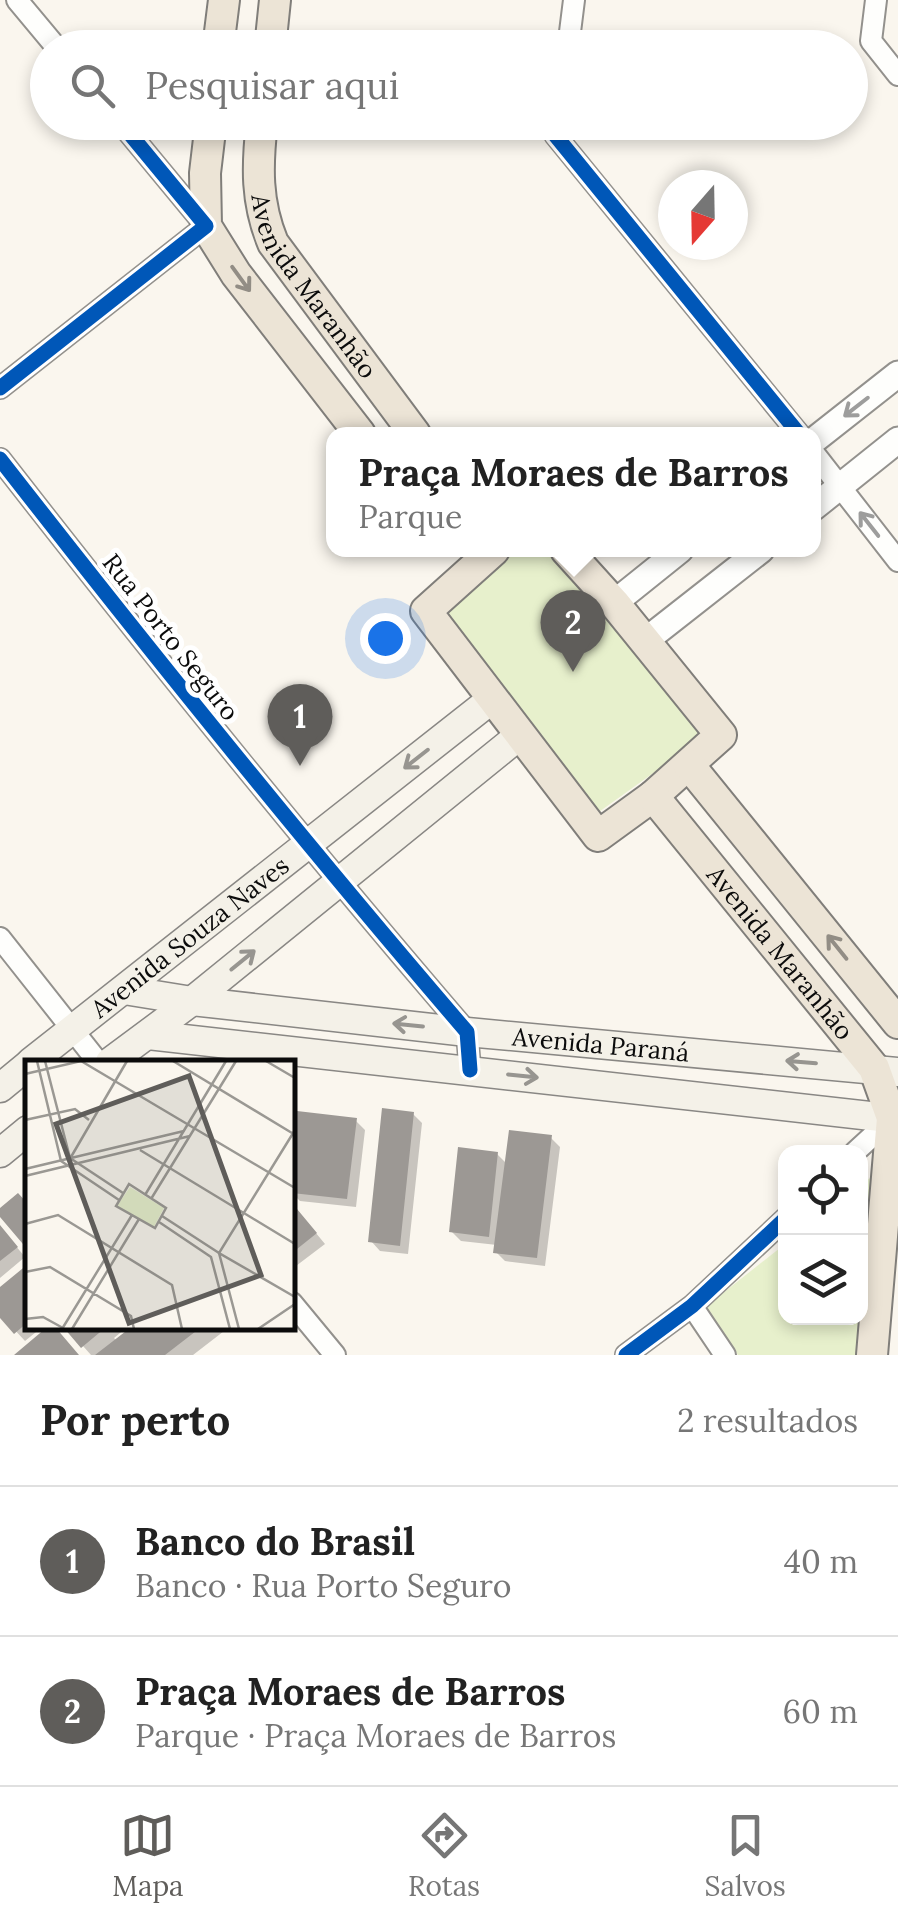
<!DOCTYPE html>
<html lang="pt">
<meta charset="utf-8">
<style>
body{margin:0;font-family:Lora,serif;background:#f6f6f6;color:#222}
.controls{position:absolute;right:30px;bottom:30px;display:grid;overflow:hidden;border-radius:20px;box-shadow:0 5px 15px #0003}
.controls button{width:90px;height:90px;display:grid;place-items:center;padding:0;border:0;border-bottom:2px solid #e0e0e0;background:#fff;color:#222;font:50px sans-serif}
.compass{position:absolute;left:658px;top:170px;width:90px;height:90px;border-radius:50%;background:#fff;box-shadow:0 5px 15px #0003;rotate:200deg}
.you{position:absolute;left:385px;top:638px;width:35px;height:35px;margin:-25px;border:8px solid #fff;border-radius:50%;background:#1a73e8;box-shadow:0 0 0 15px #1a73e833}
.badge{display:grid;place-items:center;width:65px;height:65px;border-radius:50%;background:#5f5d5a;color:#fff;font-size:32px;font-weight:700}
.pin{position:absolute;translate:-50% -82px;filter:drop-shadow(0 2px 5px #0008)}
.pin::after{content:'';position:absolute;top:52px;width:35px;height:30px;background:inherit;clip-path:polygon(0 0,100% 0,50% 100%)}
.popup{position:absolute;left:326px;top:427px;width:495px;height:130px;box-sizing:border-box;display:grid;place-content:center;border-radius:20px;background:#fff;filter:drop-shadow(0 2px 8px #0005);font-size:32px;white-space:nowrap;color:#767676}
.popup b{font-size:38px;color:#222}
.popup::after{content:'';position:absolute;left:50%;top:100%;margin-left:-20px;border:20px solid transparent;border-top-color:#fff}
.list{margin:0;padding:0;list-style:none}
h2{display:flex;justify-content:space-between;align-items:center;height:130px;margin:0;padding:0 40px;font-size:42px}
h2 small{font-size:32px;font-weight:400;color:#767676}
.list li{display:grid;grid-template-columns:65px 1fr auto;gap:30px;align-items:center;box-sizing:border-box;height:150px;padding:0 40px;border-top:2px solid #e0e0e0}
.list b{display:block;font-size:38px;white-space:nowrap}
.list p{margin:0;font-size:32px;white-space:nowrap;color:#767676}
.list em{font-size:32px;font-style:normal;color:#767676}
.icon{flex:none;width:55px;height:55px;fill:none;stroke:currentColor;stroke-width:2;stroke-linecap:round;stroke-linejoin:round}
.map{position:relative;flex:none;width:898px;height:1355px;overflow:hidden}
.search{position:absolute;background:#fff;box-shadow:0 5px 15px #0003;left:30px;right:30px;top:30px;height:110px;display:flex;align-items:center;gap:25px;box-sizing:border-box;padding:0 35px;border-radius:55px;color:#767676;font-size:38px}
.sheet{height:430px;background:#fff}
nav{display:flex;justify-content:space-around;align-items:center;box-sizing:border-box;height:140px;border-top:2px solid #e0e0e0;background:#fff;font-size:28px;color:#767676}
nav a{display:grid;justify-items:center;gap:5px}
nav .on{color:#5f5d5a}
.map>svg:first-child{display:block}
.green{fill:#e7f0cc}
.shadow{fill:#0003}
.building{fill:#9c9894}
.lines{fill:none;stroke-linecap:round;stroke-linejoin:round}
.minor-casing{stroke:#93918d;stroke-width:24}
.tertiary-casing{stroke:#93918d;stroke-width:29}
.secondary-casing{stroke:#898784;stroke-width:31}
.primary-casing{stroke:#807e7a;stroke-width:34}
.minor{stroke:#fefefc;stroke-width:20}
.tertiary{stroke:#fefefc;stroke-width:25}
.secondary{stroke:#f4f1e8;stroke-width:28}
.primary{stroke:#ece4d6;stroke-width:30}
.cycleway-casing{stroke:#fff;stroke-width:21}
.cycleway{stroke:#0057b8;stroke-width:15}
.oneway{stroke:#928d85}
.oneway2{stroke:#9d9d9c}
.oneway3{stroke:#979590}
.labels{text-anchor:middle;stroke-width:10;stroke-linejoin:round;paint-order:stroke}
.street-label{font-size:25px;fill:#0b0b0b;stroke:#fff}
.inset-road{fill:none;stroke:#9a9893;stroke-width:2.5}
.view{fill:#5f5d5a;fill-opacity:0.15;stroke:#5f5d5a;stroke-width:5}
.inset-edge{fill:none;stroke:#0b0b0b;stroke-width:5}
</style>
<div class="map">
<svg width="898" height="1355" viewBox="0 0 898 1355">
<rect width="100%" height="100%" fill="#faf6ee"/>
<path class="green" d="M507,550H559L712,731L596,814L438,613Z
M875,1174L859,1355H738L704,1308L785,1244L786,1318H860L861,1185Z"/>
<path class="shadow" d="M300,1113L355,1120L365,1130L356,1207L300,1201L292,1193Z
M413,1114L422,1123L408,1254L380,1251L371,1241Z
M551,1138L560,1147L545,1266L505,1261L496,1252L497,1245L461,1241L452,1232L497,1154L507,1164Z
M292,1204L325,1244L292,1269Z
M0,1227L25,1257L0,1278Z
M28,1267V1328H41L25,1341L0,1314V1290Z
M67,1328H126L114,1338L117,1341L134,1328H228L193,1355H91Z"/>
<path class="building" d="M382,1108L414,1112L400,1246L368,1242Z
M297,1111L357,1118L347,1199L292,1193Z
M509,1130L552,1135L537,1258L493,1253Z
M458,1147L498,1152L489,1237L449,1232Z
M18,1193L28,1204V1250L0,1217V1208Z
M292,1203L317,1233L292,1253Z
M0,1225L18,1247L0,1261Z
M28,1264V1322L14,1334L0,1318V1287Z
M46,1328H56L79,1355H14Z
M64,1328H105L81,1348Z
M130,1328H200L165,1355H95Z"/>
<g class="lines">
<defs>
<path id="minor" d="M17,0L57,48
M876,0L871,41L898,75
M568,48L574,0
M557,122L555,135L799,434
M0,388L206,226L120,122
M813,452L898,561
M0,459C152,654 306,845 467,1032L470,1070
M0,938L98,1062
M855,1152L892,1118
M292,1303L335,1355
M692,1306L725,1355
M626,1355L692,1306L786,1218"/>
<path id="tertiary" d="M813,441L898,374
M813,508L898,440
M614,603L680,550
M645,641L761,550"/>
<g id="secondary">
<path id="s1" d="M124,990L192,1001L467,1032L898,1072"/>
<path d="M148,1035L898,1119"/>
<path id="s2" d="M31,1062L492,699"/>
<path d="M110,1062L192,1001L520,735"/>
<path d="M0,1088L28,1065"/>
<path d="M0,1153L28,1130"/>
</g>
<g id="primary">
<path d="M218,48L224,0"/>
<path d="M270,48L275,0"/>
<path d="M211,122L205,173L206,226L236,274L360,434"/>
<path id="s3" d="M262,122C257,166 256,202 273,243L415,434"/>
<path d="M494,550L426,611L598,836L653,796L721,735L614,603L566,550"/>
<path d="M689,765L898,1023"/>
<path id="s4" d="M653,796L874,1068L892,1118L872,1355"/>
</g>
</defs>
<use href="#minor" class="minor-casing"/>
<use href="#tertiary" class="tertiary-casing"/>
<use href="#secondary" class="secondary-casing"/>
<use href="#primary" class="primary-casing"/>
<use href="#minor" class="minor"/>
<use href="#tertiary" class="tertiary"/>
<use href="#secondary" class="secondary"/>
<use href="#primary" class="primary"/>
<defs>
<path id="cycleway" d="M557,122L555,135L799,434
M0,388L206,226L120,122
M0,459C152,654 306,845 467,1032L470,1070
M626,1355L692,1306L786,1218"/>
</defs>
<use href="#cycleway" class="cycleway-casing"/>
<use href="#cycleway" class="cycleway"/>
</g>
<defs><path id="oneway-shaft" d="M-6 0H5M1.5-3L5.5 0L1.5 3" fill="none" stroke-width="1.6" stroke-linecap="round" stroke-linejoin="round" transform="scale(2.5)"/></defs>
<g class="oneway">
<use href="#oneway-shaft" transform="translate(241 279) rotate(54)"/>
<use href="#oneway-shaft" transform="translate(837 947) rotate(-129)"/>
</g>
<g class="oneway2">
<use href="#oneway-shaft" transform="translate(856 407) rotate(142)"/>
<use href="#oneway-shaft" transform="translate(869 524) rotate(-128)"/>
</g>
<g class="oneway3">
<use href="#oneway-shaft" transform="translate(416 759) rotate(142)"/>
<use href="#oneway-shaft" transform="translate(243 960) rotate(-39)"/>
<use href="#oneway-shaft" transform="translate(408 1025) rotate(-174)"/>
<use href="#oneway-shaft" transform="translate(801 1062) rotate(-175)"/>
<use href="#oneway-shaft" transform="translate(523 1076) rotate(6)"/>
</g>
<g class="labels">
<g class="street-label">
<text dy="9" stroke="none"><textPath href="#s3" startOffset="180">Avenida Maranhão</textPath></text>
<text transform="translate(171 637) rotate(52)" y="9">Rua Porto Seguro</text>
<text dy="9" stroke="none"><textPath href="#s2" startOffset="202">Avenida Souza Naves</textPath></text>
<text dy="9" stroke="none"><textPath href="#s4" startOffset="202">Avenida Maranhão</textPath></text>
<text dy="9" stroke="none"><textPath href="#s1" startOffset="480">Avenida Paraná</textPath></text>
</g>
</g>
<g transform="translate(25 1060)">
<rect width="270" height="270" fill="#faf6ee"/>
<path d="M105,127L139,148L129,167L92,146Z" fill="#e7f0cc"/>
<path class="inset-road" d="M12,1L36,101L94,140M20,1L45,98L98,133M148,1L267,73M241,1L270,18M0,14L56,1L270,128M0,60L50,49L64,60M270,70L194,193L270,237M115,90L270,184M46,97L102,1M0,109L159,71M0,116L165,76M104,124L141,148L130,168L91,146ZM120,135L201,1M126,139L211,1M137,156L194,193L214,269M134,162L186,197L205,269M0,164L33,155L147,225L157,269M0,212L25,207L106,256L109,269M0,259L18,257L38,268M37,269L107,155M47,269L114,159M233,269L270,244"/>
<path class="view" d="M164,16L236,215L104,263L31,64Z"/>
<rect width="270" height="270" class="inset-edge"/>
</g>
</svg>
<div class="controls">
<button><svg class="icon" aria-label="locate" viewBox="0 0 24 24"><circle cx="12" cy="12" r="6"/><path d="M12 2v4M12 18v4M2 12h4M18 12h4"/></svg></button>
<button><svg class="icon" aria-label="layers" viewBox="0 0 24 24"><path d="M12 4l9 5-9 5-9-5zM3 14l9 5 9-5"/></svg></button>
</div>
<svg class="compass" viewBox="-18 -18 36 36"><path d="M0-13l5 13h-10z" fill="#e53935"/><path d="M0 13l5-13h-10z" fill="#767676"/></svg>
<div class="you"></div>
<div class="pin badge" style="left:300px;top:766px">1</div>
<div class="pin badge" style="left:573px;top:672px">2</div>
<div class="popup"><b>Praça Moraes de Barros</b>Parque</div>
<div class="search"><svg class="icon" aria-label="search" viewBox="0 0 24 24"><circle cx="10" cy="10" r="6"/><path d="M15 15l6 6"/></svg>Pesquisar aqui</div>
</div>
<section class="sheet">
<h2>Por perto<small>2 resultados</small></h2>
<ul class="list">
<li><span class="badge">1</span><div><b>Banco do Brasil</b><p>Banco · Rua Porto Seguro</p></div><em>40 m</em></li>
<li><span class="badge">2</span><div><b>Praça Moraes de Barros</b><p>Parque · Praça Moraes de Barros</p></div><em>60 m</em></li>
</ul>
</section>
<nav>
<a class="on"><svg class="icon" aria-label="map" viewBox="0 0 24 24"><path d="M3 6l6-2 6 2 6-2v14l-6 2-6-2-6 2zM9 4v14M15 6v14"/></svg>Mapa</a>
<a><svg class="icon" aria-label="directions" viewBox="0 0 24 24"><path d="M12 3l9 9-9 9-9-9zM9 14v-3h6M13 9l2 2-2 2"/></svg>Rotas</a>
<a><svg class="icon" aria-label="saved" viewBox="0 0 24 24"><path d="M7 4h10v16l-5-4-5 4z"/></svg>Salvos</a>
</nav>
